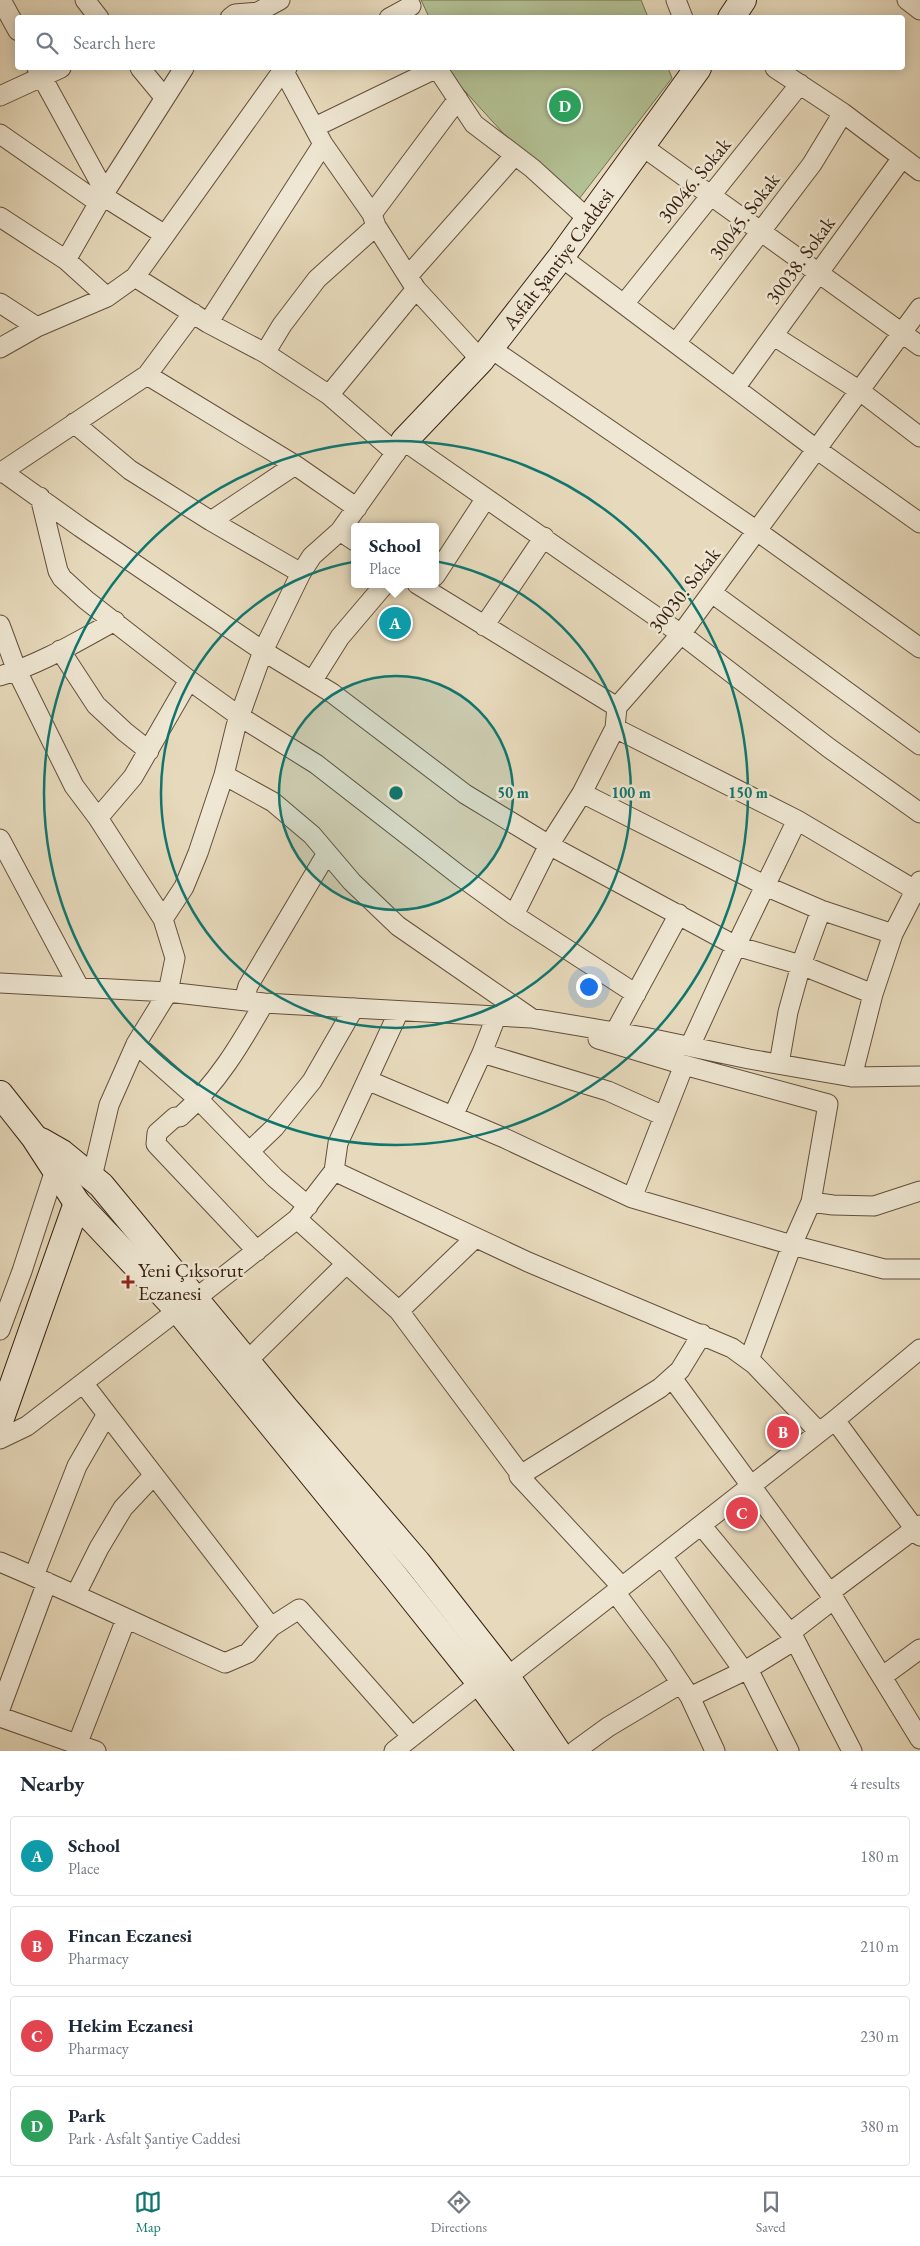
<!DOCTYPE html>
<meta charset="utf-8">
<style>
body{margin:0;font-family:"EB Garamond",serif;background:#f2f2f3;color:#1f2937}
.you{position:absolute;left:588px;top:986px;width:18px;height:18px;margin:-12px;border:4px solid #fff;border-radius:50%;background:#1a73e8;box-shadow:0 0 0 8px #1a73e833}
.badge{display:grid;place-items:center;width:32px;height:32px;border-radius:50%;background:#0f766e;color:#fff;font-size:16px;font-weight:700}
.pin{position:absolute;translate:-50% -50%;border:2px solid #fff;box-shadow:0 1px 5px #0006}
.popup{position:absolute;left:351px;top:523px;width:88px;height:65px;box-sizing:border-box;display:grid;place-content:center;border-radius:5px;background:#fff;filter:drop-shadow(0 1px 4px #0005);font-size:16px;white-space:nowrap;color:#747a83}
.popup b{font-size:19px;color:#1f2937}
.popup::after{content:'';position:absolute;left:50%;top:100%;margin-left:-10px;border:10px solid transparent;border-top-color:#fff}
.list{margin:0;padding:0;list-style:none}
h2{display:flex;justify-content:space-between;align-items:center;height:65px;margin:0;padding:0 20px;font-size:21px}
h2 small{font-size:16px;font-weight:400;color:#747a83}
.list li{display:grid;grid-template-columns:32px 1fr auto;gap:15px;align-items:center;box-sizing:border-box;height:80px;margin:0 10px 10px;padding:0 10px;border:1px solid #e0e1e3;border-radius:5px}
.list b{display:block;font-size:19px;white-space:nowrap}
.list p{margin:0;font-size:16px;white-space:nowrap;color:#747a83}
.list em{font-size:16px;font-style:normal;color:#747a83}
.icon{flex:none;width:28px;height:28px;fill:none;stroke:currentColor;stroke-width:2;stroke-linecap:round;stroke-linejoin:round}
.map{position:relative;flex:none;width:920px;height:1751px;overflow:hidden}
.search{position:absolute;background:#fff;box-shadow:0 2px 12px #0003;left:15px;right:15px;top:15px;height:55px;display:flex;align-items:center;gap:12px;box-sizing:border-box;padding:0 18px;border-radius:5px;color:#747a83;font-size:19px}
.sheet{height:425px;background:#fff}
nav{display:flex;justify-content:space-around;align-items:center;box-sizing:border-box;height:70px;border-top:1px solid #e0e1e3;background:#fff;font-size:14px;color:#747a83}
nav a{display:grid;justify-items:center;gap:2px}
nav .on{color:#0f766e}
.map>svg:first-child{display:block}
.green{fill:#b2c093;stroke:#747052}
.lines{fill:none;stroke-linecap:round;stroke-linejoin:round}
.street-casing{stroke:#634f3c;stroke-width:21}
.secondary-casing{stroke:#372112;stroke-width:28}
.street{stroke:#efe7d3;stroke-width:19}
.secondary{stroke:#efe7d3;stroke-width:26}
.ring{fill:none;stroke:#0f766e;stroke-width:2.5}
.poi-dot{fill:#8f2418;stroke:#efe7d3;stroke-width:2}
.labels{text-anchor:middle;stroke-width:5;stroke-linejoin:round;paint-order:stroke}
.street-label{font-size:20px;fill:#372112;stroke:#efe7d3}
.poi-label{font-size:20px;fill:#372112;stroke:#efe7d3;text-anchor:start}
.centre{fill:#0f766e;stroke:#efe7d3;stroke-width:2.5}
.ring-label{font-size:15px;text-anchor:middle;font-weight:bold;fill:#0f766e;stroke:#efe7d3;stroke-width:5;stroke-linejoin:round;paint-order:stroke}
</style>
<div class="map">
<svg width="920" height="1751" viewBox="0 0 920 1751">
<rect width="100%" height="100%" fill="#e7dabc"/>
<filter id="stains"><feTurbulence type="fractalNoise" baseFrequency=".004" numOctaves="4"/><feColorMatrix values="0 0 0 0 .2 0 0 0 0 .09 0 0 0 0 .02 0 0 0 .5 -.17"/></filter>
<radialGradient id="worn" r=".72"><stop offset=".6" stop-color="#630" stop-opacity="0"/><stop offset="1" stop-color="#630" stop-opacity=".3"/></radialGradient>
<path class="green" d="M421,0H641L648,17H429Z
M449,68H668L672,78L579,199L503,133L453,78Z"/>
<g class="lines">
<defs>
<path id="street" d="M1,0L18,31
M85,0L99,18
M676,0L683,18
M907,0L920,10
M230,18L235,14L258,12L280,0
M389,18L411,6
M37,68L105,192
M140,68L164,97
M282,68L323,144L372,214L376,226L416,289L481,360
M437,68L474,124L532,168L588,219
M775,68L843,113L920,171
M0,96L61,68
M315,127L437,68
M0,134L99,203
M642,146L920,346
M103,196L165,235
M372,214L458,99
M0,217L66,260L107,297
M561,257L812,446L920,523
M66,260L105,192L184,68
M408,276L515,155
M135,277L283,70L287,68
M0,303L37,327
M624,304L800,84
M208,323L323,144
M774,336L860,391L920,437
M676,343L812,164L843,113
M0,348L37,327L107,297L135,277L208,323L265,353L329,395L396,453
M490,348L757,531L920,648
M265,353L282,325L317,279L376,226
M147,375L295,465L357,508
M735,388L902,158
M329,395L416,289
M74,423L130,470L211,521L301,573
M3,472L80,527L263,651L332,693L465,794L549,845L736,946L801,965L873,994
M0,473L147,375L193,313
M40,497L58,571L62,578L86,600L189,680L239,716L316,764L460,876L514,915L636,994
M211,521L295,465
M340,531L404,441L681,634L829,748L920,813
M435,576L486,498
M417,584L617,707
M712,593L920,745
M0,625L17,671L74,786L98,818L163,919L175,958L168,992L136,1044L109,1105L92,1177
M484,626L544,537
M60,650L96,705L125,732L149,751
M0,676C41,664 78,641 115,621
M313,680L340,637L385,584
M615,728L797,820L920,893
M224,775L273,802L312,835L352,882L398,926L531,1018
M582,793L770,888L821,910L893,934
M98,818L133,777L189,680
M0,839L79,987
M514,915L549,845L582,793L615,728L617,707L681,634L920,308
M163,919L184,887L198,853L224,775L236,726L263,651L301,573L312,556L340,531L355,541
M0,983L168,992L264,1003L531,1018L644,1037L749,1059L852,1077L920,1076
M244,1000L248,986L327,853
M615,1032L679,914
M598,1039L684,1065L828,1104L811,1202L792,1245L749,1360
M136,1044L199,1100L275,1178L308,1206
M690,1046L736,946L797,820
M482,1053L608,1091L664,1116
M779,1064L788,1012L801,965L821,910
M852,1077L873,994L893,934L920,881
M367,1080L502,1137L632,1198L792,1245L884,1269H920
M453,1116L482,1053L496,1017
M250,1151L274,1128L312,1081L354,1008
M334,1171L338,1143L399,1011
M632,1198L684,1065
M811,1202L833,1205L874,1206L920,1191
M297,1219L399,1311L518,1471L519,1476L622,1587
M257,1251L156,1144L157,1133L175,1117H180C217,1084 240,1045 264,1003
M195,1299L297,1219L334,1171L528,1262L732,1348L754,1364L819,1432
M399,1311L475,1238
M0,1330L22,1271L55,1170
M247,1361L345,1265
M672,1378L834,1599L920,1739
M83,1383L271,1627
M835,1420L920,1536
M0,1439L27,1426L178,1310
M519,1476L660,1388L680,1370L702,1334
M701,1525L790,1633
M662,1556L743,1670
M0,1562C76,1594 150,1630 225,1663L248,1653L271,1627L299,1609L412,1737
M34,1576L77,1466L107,1414
M615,1592L662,1655L690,1697L715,1751
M829,1593L920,1525
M76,1594L99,1548L123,1508L154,1475
M795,1640L852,1751
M748,1669L789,1751
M883,1676L920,1649
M507,1677L835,1420L920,1349
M690,1697L748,1669L795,1640L790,1633L834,1599
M0,1709L47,1582
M0,1717L96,1751
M77,1745L126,1619
M394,1751L480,1683
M575,1751L608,1727L680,1684"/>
<g id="secondary">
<path d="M731,18L743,0"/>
<path id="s1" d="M404,441L481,360L561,257L698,68"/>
<path d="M0,1094L34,1137L77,1203L178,1310L397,1579L480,1683L531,1751"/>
<path d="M41,1141L62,1153L101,1185L286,1409L417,1562L507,1677L557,1751"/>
<path d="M0,1421L77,1203"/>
</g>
</defs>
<use href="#street" class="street-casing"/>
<use href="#secondary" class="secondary-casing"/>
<use href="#street" class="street"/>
<use href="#secondary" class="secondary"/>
</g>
<circle cx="396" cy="793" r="117" fill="#0f766e" fill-opacity=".12"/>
<g class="ring">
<circle cx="396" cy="793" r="117"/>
<circle cx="396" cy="793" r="235"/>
<circle cx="396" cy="793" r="352"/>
</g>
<path class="poi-dot" d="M125.5 1274.5h5v5h5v5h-5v5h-5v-5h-5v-5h5z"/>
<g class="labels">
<g class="street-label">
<text transform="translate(694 180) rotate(-51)" y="7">30046. Sokak</text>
<text transform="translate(744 216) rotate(-53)" y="7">30045. Sokak</text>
<text dy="7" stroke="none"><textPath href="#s1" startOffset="239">Asfalt Şantiye Caddesi</textPath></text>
<text transform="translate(800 260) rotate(-54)" y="7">30038. Sokak</text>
<text transform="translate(684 590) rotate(-52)" y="7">30030. Sokak</text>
</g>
<g class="poi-label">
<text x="138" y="1277">Yeni Çıksorut<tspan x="138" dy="23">Eczanesi</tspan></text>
</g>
</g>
<circle cx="396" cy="793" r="8" class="centre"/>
<g class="ring-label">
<text x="513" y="798">50 m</text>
<text x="631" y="798">100 m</text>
<text x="748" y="798">150 m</text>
</g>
<rect width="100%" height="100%" filter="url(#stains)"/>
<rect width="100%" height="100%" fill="url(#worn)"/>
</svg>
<div class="you"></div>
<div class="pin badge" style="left:395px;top:623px;background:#0f9aa8">A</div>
<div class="popup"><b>School</b>Place</div>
<div class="pin badge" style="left:783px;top:1432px;background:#e0444e">B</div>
<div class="pin badge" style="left:742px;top:1513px;background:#e0444e">C</div>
<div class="pin badge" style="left:565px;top:106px;background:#2e9e5b">D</div>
<div class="search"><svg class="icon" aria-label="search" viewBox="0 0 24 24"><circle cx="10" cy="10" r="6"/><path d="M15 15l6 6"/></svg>Search here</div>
</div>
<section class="sheet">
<h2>Nearby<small>4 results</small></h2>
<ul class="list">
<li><span class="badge" style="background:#0f9aa8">A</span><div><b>School</b><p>Place</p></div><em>180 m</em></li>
<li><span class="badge" style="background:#e0444e">B</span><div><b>Fincan Eczanesi</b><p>Pharmacy</p></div><em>210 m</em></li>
<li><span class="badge" style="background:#e0444e">C</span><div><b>Hekim Eczanesi</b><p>Pharmacy</p></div><em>230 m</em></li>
<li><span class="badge" style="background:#2e9e5b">D</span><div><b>Park</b><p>Park · Asfalt Şantiye Caddesi</p></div><em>380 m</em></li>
</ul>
</section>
<nav>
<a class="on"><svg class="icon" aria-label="map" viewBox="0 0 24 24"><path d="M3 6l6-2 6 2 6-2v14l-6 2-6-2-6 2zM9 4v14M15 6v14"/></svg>Map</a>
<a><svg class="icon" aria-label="directions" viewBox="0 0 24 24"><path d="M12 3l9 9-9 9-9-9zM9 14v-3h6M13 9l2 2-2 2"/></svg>Directions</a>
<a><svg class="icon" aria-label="saved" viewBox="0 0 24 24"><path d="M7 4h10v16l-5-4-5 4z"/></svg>Saved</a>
</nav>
